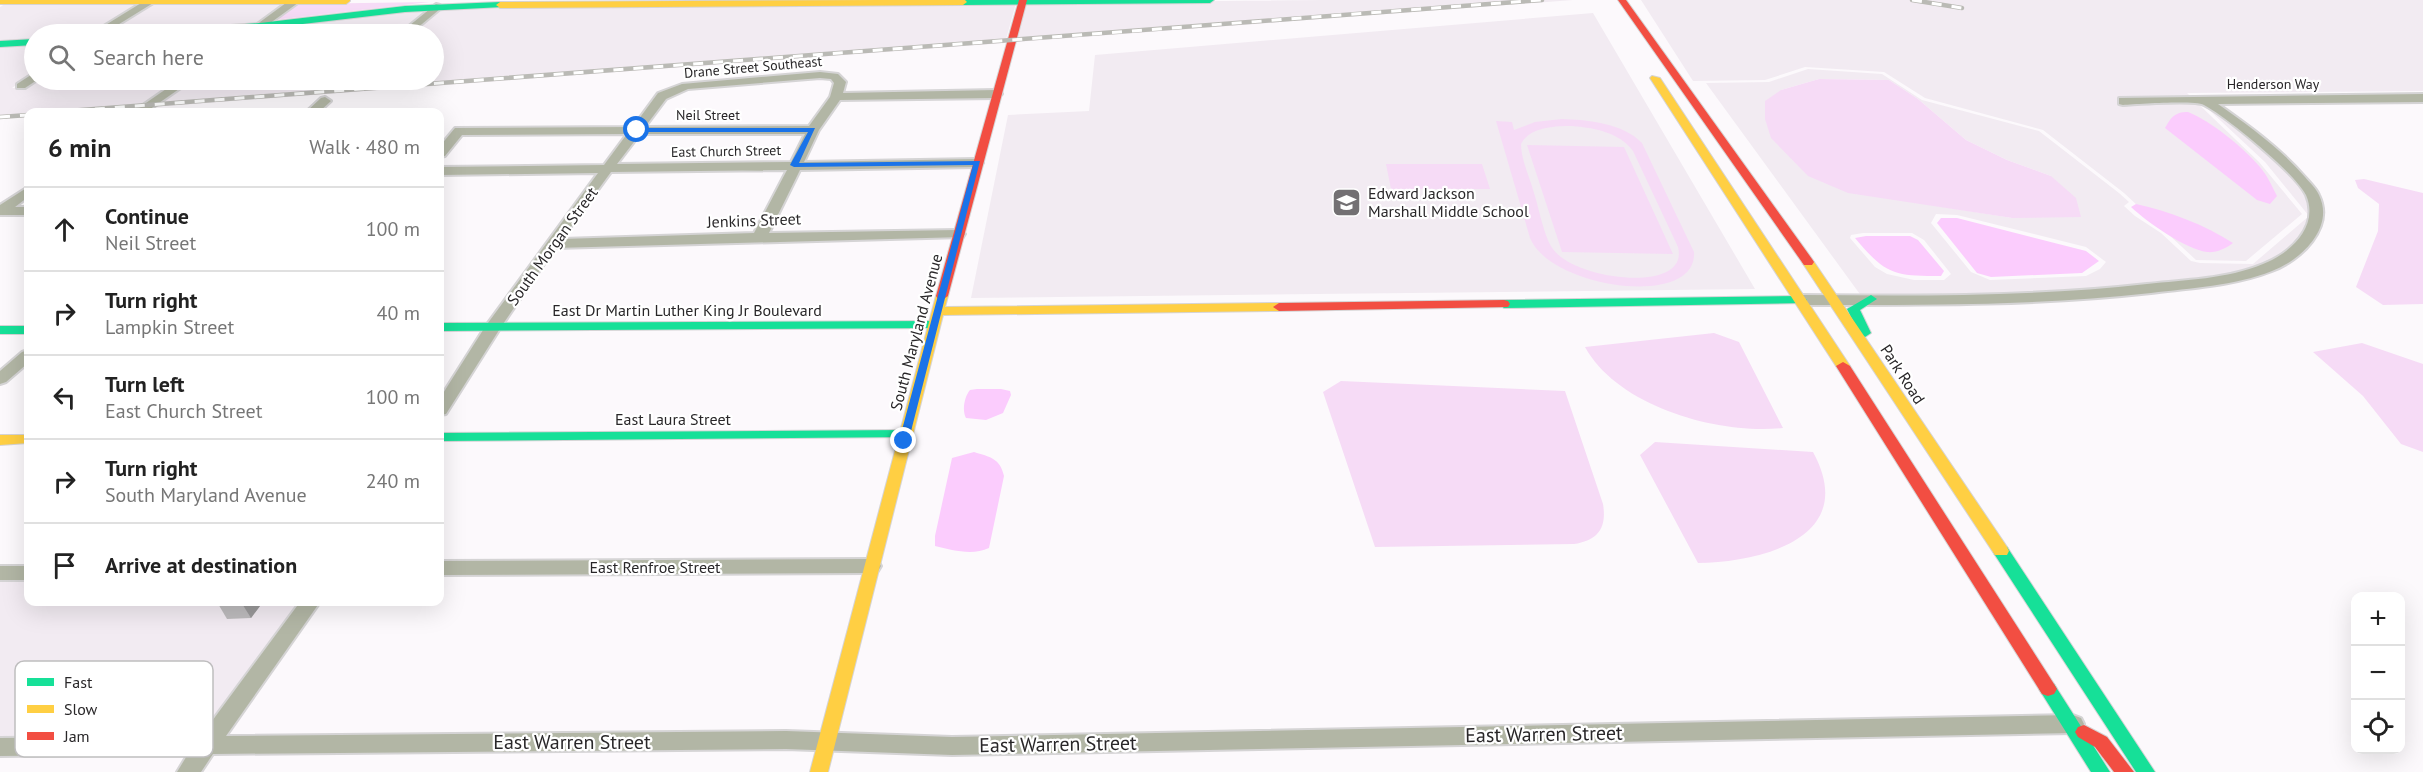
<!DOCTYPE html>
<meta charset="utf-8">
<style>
body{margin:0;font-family:"PT Sans",sans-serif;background:#f2f2f2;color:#222}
.controls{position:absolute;right:18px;bottom:18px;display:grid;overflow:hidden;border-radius:12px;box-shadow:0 6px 24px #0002}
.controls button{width:54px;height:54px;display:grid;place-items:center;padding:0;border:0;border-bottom:2px solid #e0e0e0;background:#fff;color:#222;font:30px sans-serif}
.stop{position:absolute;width:18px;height:18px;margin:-14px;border:4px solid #1a73e8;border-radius:50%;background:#fff}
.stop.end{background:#1a73e8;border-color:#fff;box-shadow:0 2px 6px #0008}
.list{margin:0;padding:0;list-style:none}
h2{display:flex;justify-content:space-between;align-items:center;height:78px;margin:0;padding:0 24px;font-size:26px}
h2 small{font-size:20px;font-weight:400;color:#767676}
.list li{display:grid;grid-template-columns:39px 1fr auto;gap:18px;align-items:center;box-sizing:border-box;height:84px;padding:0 24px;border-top:2px solid #e0e0e0}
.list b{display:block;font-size:22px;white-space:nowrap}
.list p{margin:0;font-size:20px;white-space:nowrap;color:#767676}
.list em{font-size:20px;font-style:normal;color:#767676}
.icon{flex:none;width:33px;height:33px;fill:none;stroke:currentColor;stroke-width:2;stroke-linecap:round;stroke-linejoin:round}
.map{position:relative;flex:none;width:2423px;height:772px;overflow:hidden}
.search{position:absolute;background:#fff;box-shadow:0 6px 24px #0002;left:24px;top:24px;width:420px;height:66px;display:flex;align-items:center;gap:15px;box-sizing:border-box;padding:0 21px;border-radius:33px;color:#767676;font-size:22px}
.panel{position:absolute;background:#fff;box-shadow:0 6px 24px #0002;left:24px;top:108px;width:420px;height:498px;border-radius:12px}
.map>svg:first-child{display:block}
.built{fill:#f2ebf2;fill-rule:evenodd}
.green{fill:#f6dbf6;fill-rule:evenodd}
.water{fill:#fbccfd}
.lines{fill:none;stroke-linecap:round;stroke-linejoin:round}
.street-casing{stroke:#d5d4d5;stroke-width:4}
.fast-casing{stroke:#d5d4d5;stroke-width:2}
.slow-casing{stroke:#d5d4d5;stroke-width:2}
.jam-casing{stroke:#d5d4d5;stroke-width:2}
.street{fill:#b2b6a5;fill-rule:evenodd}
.fast{fill:#16e098;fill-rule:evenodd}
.slow{fill:#ffcf43;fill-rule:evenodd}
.jam{fill:#f24e42;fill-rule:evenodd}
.rail-casing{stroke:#babab5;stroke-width:4.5}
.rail{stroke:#fff;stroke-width:3;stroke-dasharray:10;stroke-linecap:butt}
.wall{fill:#bdbbbd}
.shaded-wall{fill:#9a999a}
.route{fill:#1a73e8}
.labels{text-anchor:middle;stroke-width:4.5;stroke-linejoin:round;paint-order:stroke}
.far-street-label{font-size:14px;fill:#292729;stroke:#fff}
.poi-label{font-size:16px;fill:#292729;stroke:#fff;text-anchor:start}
.street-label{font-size:16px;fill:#292729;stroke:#fff}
.near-street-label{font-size:20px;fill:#292729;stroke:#fff}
.key{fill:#fff;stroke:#bfbebf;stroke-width:1.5}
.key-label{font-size:16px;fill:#292729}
</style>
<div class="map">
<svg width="2423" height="772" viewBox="0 0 2423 772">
<rect width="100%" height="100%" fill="#fcf9fc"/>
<path class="built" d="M1324,0H1573L1016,42L1026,3Z
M1641,0H2423V91L2187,93L2259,162L2302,214L2246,261L2196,260L2124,193L2043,130L1925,98L1884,72L1805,67L1765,80L1693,81Z
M7,3H143L91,34H34V40L0,42V7Z
M153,3H287L258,24L101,34Z
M1016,3L1005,43L153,107L191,80H345L343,82H353L356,80H434V34H409L439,9Z
M428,9L399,34H254L263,28Z
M1593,13L1755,289L971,298L1008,115L1089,111L1095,55Z
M34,44V72L12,88H23L35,80H180L140,108L82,112H28V117L0,119V46Z
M1808,69L1882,74L1922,100L2039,131L2119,193L2129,202L2124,206L2135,216L2161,233L2191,261L2200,263L2253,264L2309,216L2265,162L2193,95L2423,93V100L2202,99L2286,164L2312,197L2314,232L2289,261L2186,286L1993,303L1862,297L1706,83L1769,82ZM1819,79L1889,80L1918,99L1966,140L2007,160L2051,176L2012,218L1925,204L1781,90ZM1936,214L1957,215L2086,247L2106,262L2100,269L2086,276L1990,280L1971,272L1931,223ZM1863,233H1912L1924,240L1951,274L1944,280H1914L1887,274L1875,267L1850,238L1851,235Z
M0,573H28V602H310L209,743L0,747Z"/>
<path class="green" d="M430,2L274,20L296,4Z
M1819,79L1889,80L1918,99L1966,140L2007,160L2051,176L2076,198L2081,217L2012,218L1848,193L1808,176L1771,138L1765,119V101L1781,90Z
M1562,119C1588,120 1623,123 1642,143L1694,252C1698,309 1551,289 1530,238L1496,121L1512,122L1514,130L1535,122ZM1572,126C1594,128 1619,132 1633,151L1678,247C1690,295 1574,280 1553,249C1544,237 1539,208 1534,193C1530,178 1521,160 1521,144C1530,127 1554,126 1572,126Z
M1527,145L1624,147L1673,254L1562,252Z
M1386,164H1482L1490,189H1391Z
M2364,179L2423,193V304L2383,305L2356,287L2378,231L2379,204L2358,188L2355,180Z
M1714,333L1739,342L1783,428C1719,435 1618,407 1585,347Z
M2362,343L2423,364V452L2401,444L2363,396L2313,352Z
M1341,381L1565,391L1603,504C1607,528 1598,540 1574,544L1375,547L1323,392Z
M1655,442L1813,452C1860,538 1761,562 1698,563L1640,455Z"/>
<path class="water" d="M2188,112C2212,122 2242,146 2260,167C2267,175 2272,186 2277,196L2270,204L2257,200L2165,128C2171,118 2174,112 2188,112Z
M2136,204C2169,211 2205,225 2233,243C2225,249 2216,253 2207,252C2185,249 2147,222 2131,207Z
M1941,218H1957L2086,251L2099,261L2082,273L1991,277L1977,273L1937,223Z
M1866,236H1910L1918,240L1944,271L1941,276C1894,276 1886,275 1855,238Z
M977,389H1001L1010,391L1011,395L1003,413L986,420L966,418C962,411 964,397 970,390Z
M974,452C990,457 1000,458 1004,476L989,548C972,556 952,550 935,546V536L952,458Z"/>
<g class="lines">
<defs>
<path id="street" d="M146,0H158L103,34H91Z
M290,0H302L255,34H244Z
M436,4L440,5V9L410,34H399Z
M820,72L838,74L846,82L843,93L996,90L1002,94L996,98L840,100L819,130L804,162L977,159L983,163L977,167L800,170L769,233L958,230L963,231L965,234L963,237L555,248L501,327L446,414L440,415V398L485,327L598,173L440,175V167L604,165L627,134L462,135L445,156L440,157V146L455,128L633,127L658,93L682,84ZM820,78L831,79L834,83L830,97L809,126L645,127L666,99L688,89ZM640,134H805L791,162L617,164ZM787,170L754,233L562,239L611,172Z
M34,73V80H37L25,88H17V84Z
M179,80H192L146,112H133Z
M2423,94V102L2218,104C2249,126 2280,148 2305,177C2309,182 2316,188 2319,195C2335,228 2301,260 2272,271C2234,286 2191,288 2151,293C2035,306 1918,305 1801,305L1793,300L1801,295C1916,296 2032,297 2147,284C2185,280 2227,279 2263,264C2289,254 2320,227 2306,195C2296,174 2227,117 2204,105C2195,100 2138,104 2123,105L2119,104V98Z
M325,97L331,101L319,112H306L321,98Z
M28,187V197L15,207H28V215H0V205Z
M28,350V363L6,382L0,384V371L22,352Z
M871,559L878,561L881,566L878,571L871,573L440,575V561Z
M0,566H28V580H0Z
M300,602H320L226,736L786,731L952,737L2073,715L2081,718L2084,724L2081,730L2073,733L952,755L786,749L213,754L201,772H177L188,754L0,756V738L201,736Z"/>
<path id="fast" d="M961,0H1214L1210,3L963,5L959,2Z
M500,2L503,3V7L405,12L260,29L174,34H138L142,31L260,23L405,6Z
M34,39V45L0,47V41Z
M1871,295L1877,299L1860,310L1871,333L1865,337L1859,333L1847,309Z
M1801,296L1807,300L1805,303L1504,308L1498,304L1504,300Z
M934,321L938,322L940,325L938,328L440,331V323Z
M0,326H28V334H0Z
M906,430L913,434L911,437L440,441V433Z
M2001,546L2007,547L2155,772H2136L1995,555L1993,551L1995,547Z
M2048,682L2054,684L2110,772H2091L2039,689L2042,684Z"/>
<path id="slow" d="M0,0H350V1L346,4H0Z
M881,0H965L967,2L963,5L500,8L496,5L500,2Z
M1652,76L1660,78L1850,366L1848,369L1843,370L1836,366L1650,78Z
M1808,258L1814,262L2007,547L2009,551L2007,555H1995L1802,262Z
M942,292L948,296L945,307L1279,303L1285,307L1279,311L943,315L828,772H810L936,296Z
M0,435H28V443L0,445Z"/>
<path id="jam" d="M1019,0H1027L948,296L942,300L938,299L936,296Z
M1618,0H1626L1812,259L1814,262L1812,265H1804Z
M1504,300L1508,301L1510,304L1508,307L1279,311L1273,307L1279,303Z
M1843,362L1850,366L2054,684L2057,689L2054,694L2048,696L2042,694L1836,366Z
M2084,725L2107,737L2134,772H2114L2095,747L2078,737L2075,732L2078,727Z"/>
</defs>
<use href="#street" class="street-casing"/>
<use href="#fast" class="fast-casing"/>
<use href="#slow" class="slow-casing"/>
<use href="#jam" class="jam-casing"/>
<use href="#street" class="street"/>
<use href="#fast" class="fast"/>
<use href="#slow" class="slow"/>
<use href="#jam" class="jam"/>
<defs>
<path id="rail" d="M1912,0L1962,8
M55,112L1542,0
M0,117L28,115"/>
</defs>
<use href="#rail" class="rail-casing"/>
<use href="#rail" class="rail"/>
</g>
<path class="wall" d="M217,602H263L251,618L227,619Z"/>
<path class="shaded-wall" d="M241,602H263L251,618Z"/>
<path class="route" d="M634,128H815L799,163L980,161L908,443L904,444L899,441L973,165L794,167L790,165L808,132H637Z"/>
<defs>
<symbol id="school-square" viewBox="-11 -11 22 22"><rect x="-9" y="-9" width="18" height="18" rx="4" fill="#737073" stroke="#fff"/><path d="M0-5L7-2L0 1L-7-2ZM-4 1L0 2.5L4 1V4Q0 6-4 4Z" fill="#fff"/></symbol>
</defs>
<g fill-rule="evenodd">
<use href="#school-square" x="1330" y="186" width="33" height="33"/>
</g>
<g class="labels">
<g class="far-street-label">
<text transform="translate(753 67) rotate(-5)" y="5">Drane Street Southeast</text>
<text x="2273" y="89">Henderson Way</text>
<text x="708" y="120">Neil Street</text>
<text transform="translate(726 151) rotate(-1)" y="5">East Church Street</text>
</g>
<g class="poi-label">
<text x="1368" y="199">Edward Jackson<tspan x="1368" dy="18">Marshall Middle School</tspan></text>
</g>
<g class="street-label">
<text transform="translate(754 220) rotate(-2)" y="6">Jenkins Street</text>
<text transform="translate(552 246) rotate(-54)" y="6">South Morgan Street</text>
<text x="687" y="316">East Dr Martin Luther King Jr Boulevard</text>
<text transform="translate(916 332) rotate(-75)" y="6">South Maryland Avenue</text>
<text transform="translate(1903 374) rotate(57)" y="6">Park Road</text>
<text x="673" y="425">East Laura Street</text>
<text x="655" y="573">East Renfroe Street</text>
</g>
<g class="near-street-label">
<text transform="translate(1544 734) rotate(-1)" y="7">East Warren Street</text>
<text x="572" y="749">East Warren Street</text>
<text transform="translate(1058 744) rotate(-1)" y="7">East Warren Street</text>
</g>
</g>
<rect x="15" y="661" width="198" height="96" rx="9" class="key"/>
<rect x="27" y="678" width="27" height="8" fill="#16e098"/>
<rect x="27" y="705" width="27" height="8" fill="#ffcf43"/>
<rect x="27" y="732" width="27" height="8" fill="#f24e42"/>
<g class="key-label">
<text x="64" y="688">Fast</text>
<text x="64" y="715">Slow</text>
<text x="64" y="742">Jam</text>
</g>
</svg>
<div class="controls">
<button>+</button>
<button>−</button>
<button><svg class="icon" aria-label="locate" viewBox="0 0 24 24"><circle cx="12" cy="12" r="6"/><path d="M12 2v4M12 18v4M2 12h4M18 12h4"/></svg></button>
</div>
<div class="stop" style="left:637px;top:130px"></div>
<div class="stop end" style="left:904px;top:441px"></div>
<div class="search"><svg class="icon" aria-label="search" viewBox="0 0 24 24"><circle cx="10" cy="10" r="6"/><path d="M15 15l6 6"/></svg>Search here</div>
<section class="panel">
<h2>6 min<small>Walk · 480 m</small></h2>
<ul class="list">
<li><svg class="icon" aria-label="ahead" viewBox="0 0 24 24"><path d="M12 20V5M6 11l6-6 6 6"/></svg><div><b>Continue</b><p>Neil Street</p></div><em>100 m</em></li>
<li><svg class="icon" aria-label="right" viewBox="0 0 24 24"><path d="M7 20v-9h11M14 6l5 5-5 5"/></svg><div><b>Turn right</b><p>Lampkin Street</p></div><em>40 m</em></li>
<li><svg class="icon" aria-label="left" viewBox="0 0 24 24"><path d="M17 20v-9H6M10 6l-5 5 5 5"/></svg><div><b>Turn left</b><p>East Church Street</p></div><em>100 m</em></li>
<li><svg class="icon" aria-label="right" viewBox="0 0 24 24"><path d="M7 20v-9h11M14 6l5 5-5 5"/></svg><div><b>Turn right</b><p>South Maryland Avenue</p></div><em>240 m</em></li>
<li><svg class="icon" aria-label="arrive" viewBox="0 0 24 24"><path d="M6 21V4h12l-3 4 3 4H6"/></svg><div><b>Arrive at destination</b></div></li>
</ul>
</section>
</div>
